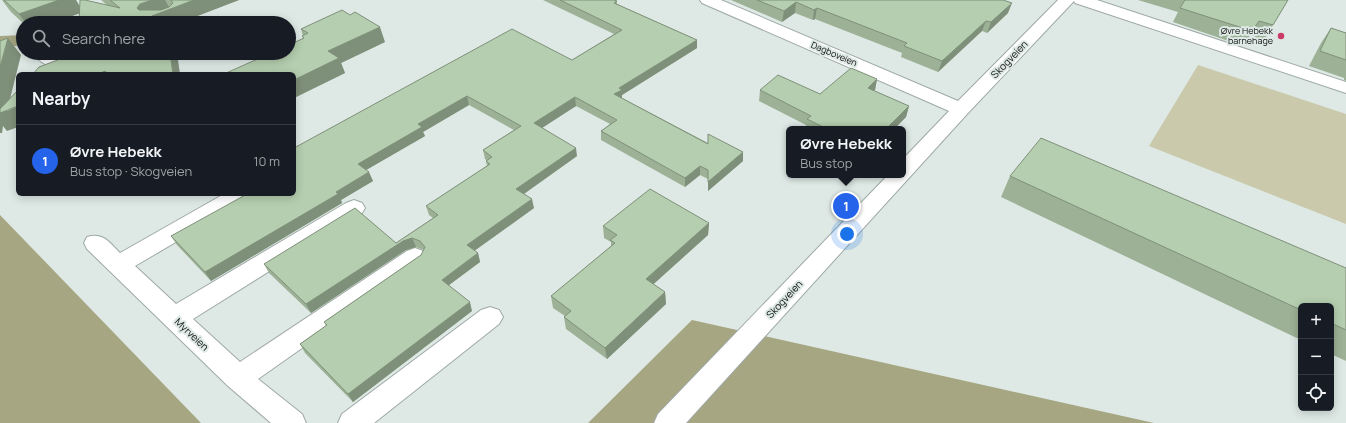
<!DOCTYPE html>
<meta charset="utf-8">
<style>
body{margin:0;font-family:Manrope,sans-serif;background:#242831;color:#f1f3f6}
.controls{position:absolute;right:12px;bottom:12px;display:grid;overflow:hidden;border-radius:6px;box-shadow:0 2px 10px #0003}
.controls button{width:36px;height:36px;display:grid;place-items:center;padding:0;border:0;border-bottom:1px solid #363941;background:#171b24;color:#f1f3f6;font:20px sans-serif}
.you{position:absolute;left:847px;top:234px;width:14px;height:14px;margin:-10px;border:3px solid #fff;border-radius:50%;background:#1a73e8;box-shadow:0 0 0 6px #1a73e833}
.badge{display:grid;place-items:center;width:26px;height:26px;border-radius:50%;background:#2563eb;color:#fff;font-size:13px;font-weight:700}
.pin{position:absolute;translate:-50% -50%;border:2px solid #fff;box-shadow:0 1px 4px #0006}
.popup{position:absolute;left:786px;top:126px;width:120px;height:52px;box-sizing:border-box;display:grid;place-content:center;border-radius:6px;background:#171b24;filter:drop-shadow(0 1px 3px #0005);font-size:13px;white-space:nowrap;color:#9ea1a6}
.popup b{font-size:15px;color:#f1f3f6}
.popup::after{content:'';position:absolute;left:50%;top:100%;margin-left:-8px;border:8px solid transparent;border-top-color:#171b24}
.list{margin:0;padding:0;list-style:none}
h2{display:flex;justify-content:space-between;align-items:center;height:52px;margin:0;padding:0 16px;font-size:17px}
h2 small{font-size:13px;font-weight:400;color:#9ea1a6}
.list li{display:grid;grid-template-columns:26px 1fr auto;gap:12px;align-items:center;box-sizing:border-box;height:72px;padding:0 16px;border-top:1px solid #363941}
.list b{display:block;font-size:15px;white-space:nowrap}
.list p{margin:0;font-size:13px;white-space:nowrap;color:#9ea1a6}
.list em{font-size:13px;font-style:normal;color:#9ea1a6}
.icon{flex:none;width:22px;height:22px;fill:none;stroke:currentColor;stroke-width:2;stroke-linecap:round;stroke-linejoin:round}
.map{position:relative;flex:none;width:1346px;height:423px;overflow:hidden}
.search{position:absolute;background:#171b24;box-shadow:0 2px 10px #0003;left:16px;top:16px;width:280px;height:44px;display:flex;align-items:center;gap:10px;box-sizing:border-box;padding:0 14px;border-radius:22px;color:#9ea1a6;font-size:15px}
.panel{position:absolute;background:#171b24;box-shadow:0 2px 10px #0003;left:16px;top:72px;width:280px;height:124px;border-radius:6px}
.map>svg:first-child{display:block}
.green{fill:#cac9ab}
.forest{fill:#a7a682}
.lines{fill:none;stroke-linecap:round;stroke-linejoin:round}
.minor-casing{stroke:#9ea9a5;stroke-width:2}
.minor{fill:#fff;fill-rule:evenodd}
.wall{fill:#9cb196}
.shaded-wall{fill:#7f907a}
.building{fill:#b5ceaf;stroke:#7f907a}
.poi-dot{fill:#ca3c68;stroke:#dee9e5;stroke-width:1.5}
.labels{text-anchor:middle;stroke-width:4;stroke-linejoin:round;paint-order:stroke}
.far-poi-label{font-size:9px;fill:#0e1110;stroke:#dee9e5;text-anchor:end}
.far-street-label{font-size:9px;fill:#0e1110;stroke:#dee9e5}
.street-label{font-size:10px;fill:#0e1110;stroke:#dee9e5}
</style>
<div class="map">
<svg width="1346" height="423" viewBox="0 0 1346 423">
<rect width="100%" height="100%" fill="#dee9e5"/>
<path class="green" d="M1198,65L1346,114V224L1149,146Z"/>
<path class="forest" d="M23,35V45L0,48V36Z
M0,215L201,423H0Z
M692,320L1154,423H588Z"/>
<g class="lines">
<defs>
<path id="minor" d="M700,0H721L958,101L1058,0H1097L1346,82V93L1075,3L1074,1L968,113L686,423H654L658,414L888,175H903V159L949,111L702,3Z
M33,53L53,54L83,53L80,57C60,63 48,74 33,53Z
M224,194H252L249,199L135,266L176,304L346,203L354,200L362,203L365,208L362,213L193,319L240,362L407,251L415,248L423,251L427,257L423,263L258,379L302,414L306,423H271L228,386L87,249L84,243L87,237C103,232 109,242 120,253Z
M490,307L499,310L503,317L499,324L374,423H338L342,414L481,310Z"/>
</defs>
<use href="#minor" class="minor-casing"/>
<use href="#minor" class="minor"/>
</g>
<path class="wall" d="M2,0H76L80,7L107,5L101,0H239L179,23H79L80,13L53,23H23L11,12Z
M543,0H614L617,1V4L697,40V48L622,95V98L708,143V134L743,161L708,191V179L700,175L685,187L601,140V131L610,124L576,106L542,127L577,156L524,194L534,208L474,251L478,253L480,262L449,285L472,311L353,402L305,353L300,344L326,326L324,322L421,255L424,250L416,247L406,250L311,313L269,273L264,264L396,243L433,218L429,215L426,206L487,166L486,161H487L485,159L483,150L514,130L469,105L423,132L425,136L366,170L373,181L341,200L342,203L211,281L177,245L171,236L294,194V148L572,60L614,34Z
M731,0H1003L1008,13L987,33L982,31L938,72L901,57L902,53L815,19L813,20L795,13L782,22Z
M1138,0H1288L1264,40L1250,35L1243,46L1173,22L1178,12Z
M1331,28L1346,33V81L1344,80V78L1309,66L1321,43Z
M301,29L385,42L341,63L345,73L294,98V74L303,38L302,36H303Z
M877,79L875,90L874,91L909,106L906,117L894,129H805L806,125L759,101L760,90L820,94Z
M1010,176L1346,268V361L1331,354V306H1301V340L1001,197Z
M709,223L708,235L653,284L665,292L666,304L607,359L566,329L564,317L565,316L553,308L551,296L611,246V242L604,238L603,226Z"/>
<path class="shaded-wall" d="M59,0H76L83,12L53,23H26L19,14Z
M152,0H165L170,9L194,0H239L179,23H156L146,22L137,8L140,4Z
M796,2L795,13L782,22L784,11Z
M1012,3L1008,13L987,33L991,22Z
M817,8L815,19L813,20L814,10Z
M986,21L982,31L938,72L942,61Z
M1259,21L1250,35L1243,46L1252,31Z
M380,27L385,42L341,63L345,73L294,98V80L328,51Z
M8,38L21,55L7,111L18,106V127L7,131L3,126L2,133H0V67Z
M697,40V48L622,95V98L614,94L619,88Z
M170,53H177L180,74H173Z
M105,71L107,74H98Z
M877,79L875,90L865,99L868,88Z
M467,96L469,105L423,132L425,136L361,173L358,164L418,124Z
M575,97L576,106L536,132L534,123Z
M909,106L906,117L894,129H886Z
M576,148L577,156L518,198L516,189Z
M743,152V161L708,191V182Z
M700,166V175L685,187V178Z
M369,172L373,181L341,200L342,203L211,281L205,272L336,192Z
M532,199L534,208L470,254L467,245Z
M709,223L708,235L646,291V279Z
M412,238L416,247L406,250L311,313L306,304L403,241Z
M478,253L480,262L445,288L442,280Z
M665,292L666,304L607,359L605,348Z
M470,302L472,311L353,402L348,394Z"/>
<path class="building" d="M4,0H59L19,14Z
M80,0H85L120,8L110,0H152L140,4L137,8L139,10H161L169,7L173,3L171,0H194L152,16L158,17L165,23H79Z
M560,0H614L617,1L614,3L697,40L619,88L622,90L614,94L708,144V134L743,152L708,182V170L700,166L685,178L601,131L617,120L575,97L534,123L576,148L516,189L532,199L467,245L478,253L442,280L470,302L348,394L300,344L327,325L324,322L421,255L425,247L420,241L412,238L403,241L306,304L264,264L355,208L396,243L438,215L426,206L490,164L486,161L492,157L483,150L521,126L467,96L418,124L422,127L358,164L369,172L336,192L338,194L205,272L171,236L247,194H294V148L512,29L572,60L622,30Z
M757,0H1003L1012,3L991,22L986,21L942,61L904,46L907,43L817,8L814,10L796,2L784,11Z
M1185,0H1288L1273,25L1259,21L1252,31L1180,8Z
M342,10L350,15L355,12L380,27L328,51L339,58L294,80V74H224L271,53H289V45L304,38L302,36L308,33L301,29Z
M1331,28L1346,33V60L1320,51Z
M8,38L0,67V41Z
M76,53H170L173,74H108L105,71L98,74H33L39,67Z
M851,68L877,79L868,88L909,106L886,129H827L807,119L811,116L760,90L778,75L820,94Z
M18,90V106L0,113V109Z
M1041,138L1346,268V330L1331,323V306H1301V310L1010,176Z
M650,189L709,223L646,279L665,292L605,348L564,317L571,311L551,296L615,243L610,240L617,235L603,226Z"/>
<circle class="poi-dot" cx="1281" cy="36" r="4"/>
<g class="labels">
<g class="far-poi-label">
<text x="1273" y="34">Øvre Hebekk<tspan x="1273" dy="10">barnehage</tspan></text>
</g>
<g class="far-street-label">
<text transform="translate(834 54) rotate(23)" y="3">Dagboveien</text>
</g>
<g class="street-label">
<text transform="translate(1009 59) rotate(-46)" y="4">Skogveien</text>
<text transform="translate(784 299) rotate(-47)" y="4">Skogveien</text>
<text transform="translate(192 334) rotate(43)" y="4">Myrveien</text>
</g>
</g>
</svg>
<div class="controls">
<button>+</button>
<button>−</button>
<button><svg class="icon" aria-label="locate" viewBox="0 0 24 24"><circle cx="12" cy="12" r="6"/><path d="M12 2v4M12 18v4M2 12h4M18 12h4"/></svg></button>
</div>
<div class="you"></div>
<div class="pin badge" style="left:846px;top:206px">1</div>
<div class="popup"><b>Øvre Hebekk</b>Bus stop</div>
<div class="search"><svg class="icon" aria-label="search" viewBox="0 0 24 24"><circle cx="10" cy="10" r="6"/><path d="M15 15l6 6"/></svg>Search here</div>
<section class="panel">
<h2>Nearby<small></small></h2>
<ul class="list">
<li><span class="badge">1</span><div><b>Øvre Hebekk</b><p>Bus stop · Skogveien</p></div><em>10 m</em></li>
</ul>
</section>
</div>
